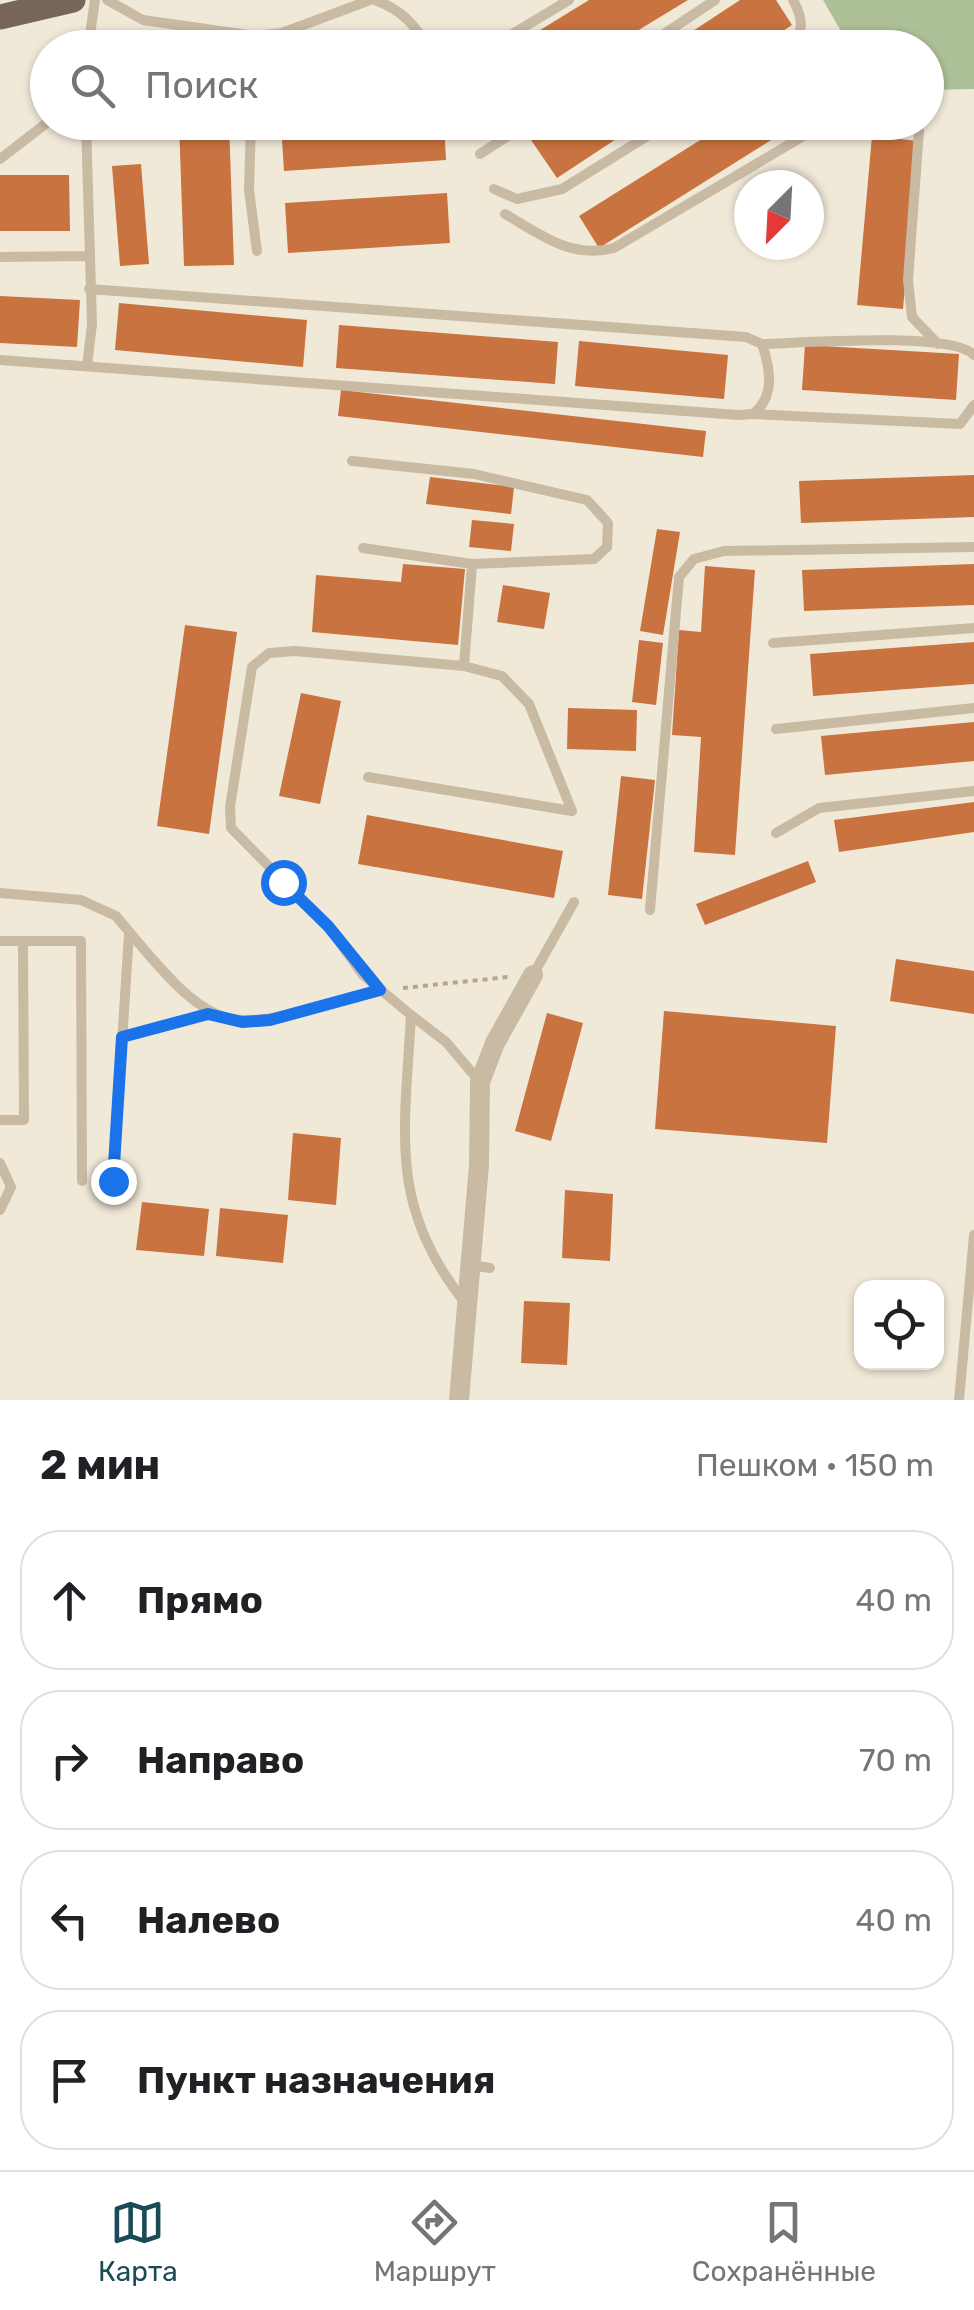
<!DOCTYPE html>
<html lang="ru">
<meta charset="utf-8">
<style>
body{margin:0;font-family:Rubik,sans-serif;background:#f6f6f6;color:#202124}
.controls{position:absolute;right:30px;bottom:30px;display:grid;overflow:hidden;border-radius:20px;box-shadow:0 2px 8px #0004}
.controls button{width:90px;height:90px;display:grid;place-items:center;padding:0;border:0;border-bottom:2px solid #e0e0e0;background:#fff;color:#202124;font:50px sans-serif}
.compass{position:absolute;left:734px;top:170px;width:90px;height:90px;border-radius:50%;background:#fff;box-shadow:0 2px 8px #0004;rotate:204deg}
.stop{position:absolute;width:30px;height:30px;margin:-22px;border:8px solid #1a73e8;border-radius:50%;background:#fff}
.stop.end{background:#1a73e8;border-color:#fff;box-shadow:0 2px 10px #0008}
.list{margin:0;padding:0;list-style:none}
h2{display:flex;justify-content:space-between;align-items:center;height:130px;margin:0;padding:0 40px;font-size:42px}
h2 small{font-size:32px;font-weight:400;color:#757577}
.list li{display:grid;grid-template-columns:65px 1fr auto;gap:30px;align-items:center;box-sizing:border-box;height:140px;margin:0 20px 20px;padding:0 20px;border:2px solid #e0e0e0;border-radius:40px}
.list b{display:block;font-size:38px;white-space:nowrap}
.list em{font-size:32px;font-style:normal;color:#757577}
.icon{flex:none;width:55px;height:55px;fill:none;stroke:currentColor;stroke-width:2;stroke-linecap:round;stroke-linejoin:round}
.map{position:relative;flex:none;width:974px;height:1400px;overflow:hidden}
.search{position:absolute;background:#fff;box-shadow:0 2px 8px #0004;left:30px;right:30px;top:30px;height:110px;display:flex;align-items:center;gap:25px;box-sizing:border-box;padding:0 35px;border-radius:55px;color:#757577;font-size:38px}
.sheet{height:770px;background:#fff}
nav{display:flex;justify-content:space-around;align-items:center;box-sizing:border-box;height:140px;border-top:2px solid #e0e0e0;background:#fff;font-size:28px;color:#757577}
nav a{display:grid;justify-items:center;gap:5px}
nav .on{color:#1b4b56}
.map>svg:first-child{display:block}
.green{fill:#adc098}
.building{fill:#c87340}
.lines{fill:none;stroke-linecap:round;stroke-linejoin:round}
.path{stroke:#b5a48e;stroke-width:4;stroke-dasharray:5 5;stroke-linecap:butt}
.service{stroke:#c9baa4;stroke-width:10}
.minor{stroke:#c9baa4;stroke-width:20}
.primary{stroke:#776657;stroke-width:25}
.route{stroke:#1a73e8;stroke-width:12}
</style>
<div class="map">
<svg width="974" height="1400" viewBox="0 0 974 1400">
<rect width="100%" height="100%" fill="#f1e9d8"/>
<path class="green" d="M823,0H974V89L927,90L926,48L850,47Z"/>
<path class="building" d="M589,0H688L609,48H511Z
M740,0H776L792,25L757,48H667Z
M179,122H229L234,265L184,266Z
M316,122H444L446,160L284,171L281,125Z
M552,122H642L557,178L529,137Z
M729,122H800L599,248L579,216Z
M872,136L918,141L903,309L857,305Z
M141,164L149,264L120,266L112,166Z
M0,175H69L70,231H0Z
M447,193L450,243L288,253L285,203Z
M0,296L80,300L77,347L0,343Z
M119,303L307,320L303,367L115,350Z
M339,325L558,342L555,384L336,368Z
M579,341L728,355L724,399L575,386Z
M805,345L959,354L956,400L802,390Z
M341,390L706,431L703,457L338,416Z
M974,475V517L801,523L799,481Z
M430,477L514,487L511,514L426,504Z
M472,520L514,524L511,551L469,547Z
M657,529L680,532L663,635L640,631Z
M403,564L465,569L458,645L312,632L316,575L401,582Z
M974,564V605L804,611L802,570Z
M705,566L755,570L735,855L694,852L701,737L672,735L679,630L701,632Z
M503,585L550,593L544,629L497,622Z
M185,625L237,632L209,834L157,826Z
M639,640L663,643L656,705L632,702Z
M974,642V684L813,696L810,654Z
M301,693L341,701L320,804L279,796Z
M568,708L637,710L636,751L567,749Z
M974,722V761L825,775L821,736Z
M621,776L655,780L642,899L608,895Z
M974,802V832L839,852L834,820Z
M367,815L563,851L554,898L358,864Z
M808,861L816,882L705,925L696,904Z
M896,959L974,971V1014L890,1001Z
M664,1011L836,1026L827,1143L655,1129Z
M547,1013L583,1023L551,1141L515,1131Z
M293,1133L341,1138L336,1205L288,1200Z
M565,1190L613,1194L610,1261L562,1258Z
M142,1202L209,1209L204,1256L136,1250Z
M220,1208L288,1215L283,1263L216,1256Z
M524,1301L570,1303L567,1365L521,1363Z"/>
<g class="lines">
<path class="path" d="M403,988L508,977
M140,1032L188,1019"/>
<path class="service" d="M107,0L143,20L255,36L282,33L370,0
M375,0C402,10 414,24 429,48
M88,48L95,0
M489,48L569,0
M643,48L715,0
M790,48C805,32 803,18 793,0
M86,122L92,324L87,366
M251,122L249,190L257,251
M919,131L908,280L912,317L938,344
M480,154L529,122
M0,159L48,122
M494,189L517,199L562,189L670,122
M505,214C541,235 571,259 614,248L817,128
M0,257L88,256
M762,344C801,343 951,331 974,355
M0,360L738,415L753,414C776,396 770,368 762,344L746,337L89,289
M754,414L960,424L974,405
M352,461L474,474L587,500L608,523L607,547L594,559L472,564L464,666
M363,548L472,564
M773,643L974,628
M776,729L974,708
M368,777L572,811
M776,833L819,808L974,791
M0,893L81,900L116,916C224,1047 222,1033 380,990
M650,910L679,577L694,559L724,551L974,547
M0,941H81L82,1181
M533,975L574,902
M411,1015L363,975L328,926L231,828L230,807L252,667L269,653L295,651L464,666L502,676L529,704L572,811
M0,1120H24L23,941
M0,1163L11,1187L0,1210
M113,1181L129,934
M470,1265L490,1268
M466,1304C387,1206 405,1131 411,1015L446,1042L480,1082
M959,1400L974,1235"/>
<path class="minor" d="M459,1400L479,1165L480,1082L495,1043L533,975"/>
<path class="primary" d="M0,17L73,0"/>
</g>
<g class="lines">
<path class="route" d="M113,1181L122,1037L208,1014L242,1022L270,1020L380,990L328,926L283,882"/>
</g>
</svg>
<div class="controls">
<button><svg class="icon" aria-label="locate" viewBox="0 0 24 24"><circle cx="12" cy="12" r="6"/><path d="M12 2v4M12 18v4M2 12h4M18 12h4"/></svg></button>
</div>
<svg class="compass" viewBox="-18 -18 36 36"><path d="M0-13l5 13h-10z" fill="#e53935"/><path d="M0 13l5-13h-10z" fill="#757577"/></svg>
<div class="stop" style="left:283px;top:882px"></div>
<div class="stop end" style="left:113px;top:1181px"></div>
<div class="search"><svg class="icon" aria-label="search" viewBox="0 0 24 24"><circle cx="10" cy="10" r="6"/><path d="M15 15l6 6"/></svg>Поиск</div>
</div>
<section class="sheet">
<h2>2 мин<small>Пешком · 150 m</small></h2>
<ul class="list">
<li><svg class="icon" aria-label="ahead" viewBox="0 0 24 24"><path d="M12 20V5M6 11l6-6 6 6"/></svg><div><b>Прямо</b></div><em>40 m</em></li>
<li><svg class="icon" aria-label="right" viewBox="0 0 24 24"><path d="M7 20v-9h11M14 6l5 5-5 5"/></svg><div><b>Направо</b></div><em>70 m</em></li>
<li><svg class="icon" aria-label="left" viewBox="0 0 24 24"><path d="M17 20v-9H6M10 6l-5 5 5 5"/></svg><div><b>Налево</b></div><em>40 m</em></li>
<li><svg class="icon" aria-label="arrive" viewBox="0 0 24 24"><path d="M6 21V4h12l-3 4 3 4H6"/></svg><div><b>Пункт назначения</b></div></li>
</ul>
</section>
<nav>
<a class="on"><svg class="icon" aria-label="map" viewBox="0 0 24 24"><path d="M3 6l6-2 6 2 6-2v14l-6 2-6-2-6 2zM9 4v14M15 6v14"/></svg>Карта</a>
<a><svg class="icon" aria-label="directions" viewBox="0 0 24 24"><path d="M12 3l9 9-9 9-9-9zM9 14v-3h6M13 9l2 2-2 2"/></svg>Маршрут</a>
<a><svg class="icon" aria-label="saved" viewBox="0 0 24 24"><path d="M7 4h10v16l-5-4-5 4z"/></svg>Сохранённые</a>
</nav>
